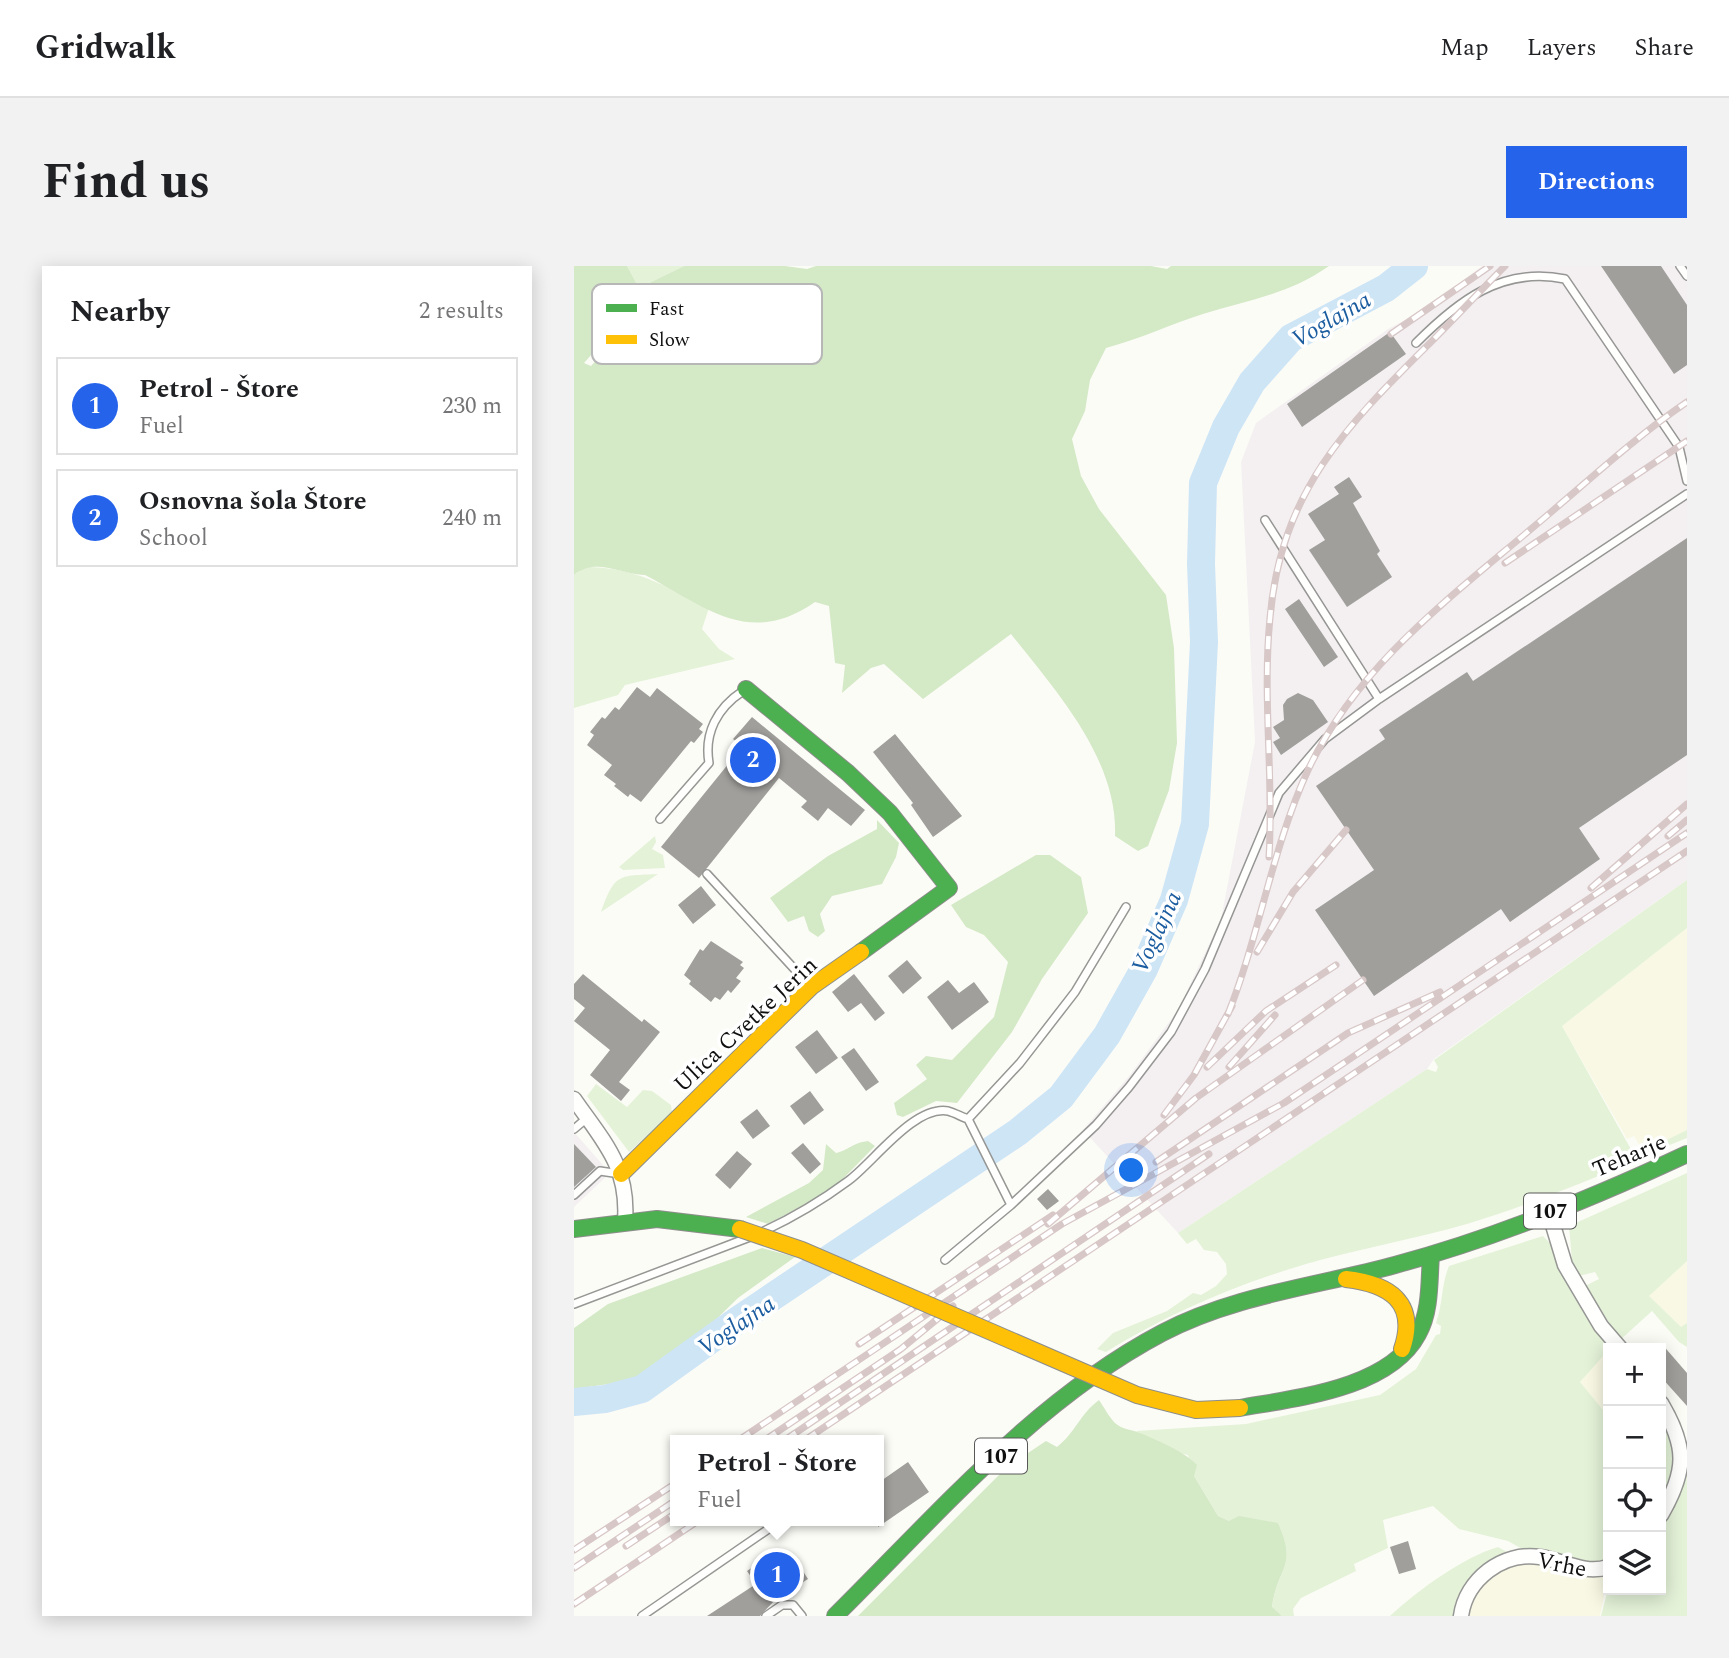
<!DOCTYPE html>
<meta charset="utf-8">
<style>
body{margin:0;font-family:Spectral,serif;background:#f2f2f2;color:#202124}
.controls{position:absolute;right:21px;bottom:21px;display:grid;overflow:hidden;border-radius:0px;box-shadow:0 4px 18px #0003}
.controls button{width:63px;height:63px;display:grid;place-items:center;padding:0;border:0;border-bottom:2px solid #e0e0e0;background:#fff;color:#202124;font:35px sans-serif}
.you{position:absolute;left:558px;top:905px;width:24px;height:24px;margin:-18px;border:5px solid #fff;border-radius:50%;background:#1a73e8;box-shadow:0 0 0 10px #1a73e833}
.badge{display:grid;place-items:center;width:46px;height:46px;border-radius:50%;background:#2563eb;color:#fff;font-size:23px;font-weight:700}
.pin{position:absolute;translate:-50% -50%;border:4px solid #fff;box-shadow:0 2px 7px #0006}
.popup{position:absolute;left:96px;top:1169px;width:214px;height:91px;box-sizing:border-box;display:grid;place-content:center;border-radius:0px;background:#fff;filter:drop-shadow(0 2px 5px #0005);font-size:23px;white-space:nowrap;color:#757577}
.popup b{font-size:26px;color:#202124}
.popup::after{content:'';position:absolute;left:50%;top:100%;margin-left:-14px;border:14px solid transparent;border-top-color:#fff}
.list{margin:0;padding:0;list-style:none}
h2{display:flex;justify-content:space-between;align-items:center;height:91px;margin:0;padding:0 28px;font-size:30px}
h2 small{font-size:23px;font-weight:400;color:#757577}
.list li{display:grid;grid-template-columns:46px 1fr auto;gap:21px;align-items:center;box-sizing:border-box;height:98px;margin:0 14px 14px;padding:0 14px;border:2px solid #e0e0e0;border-radius:0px}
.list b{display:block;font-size:26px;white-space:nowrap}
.list p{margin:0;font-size:23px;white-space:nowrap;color:#757577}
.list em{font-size:23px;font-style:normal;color:#757577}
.icon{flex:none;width:38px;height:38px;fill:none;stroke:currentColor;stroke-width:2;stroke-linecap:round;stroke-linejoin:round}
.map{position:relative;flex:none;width:1113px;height:1350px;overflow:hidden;border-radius:0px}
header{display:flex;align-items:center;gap:42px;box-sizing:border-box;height:98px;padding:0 35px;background:#fff;border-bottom:2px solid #e0e0e0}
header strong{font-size:33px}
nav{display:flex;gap:38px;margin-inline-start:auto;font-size:24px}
.intro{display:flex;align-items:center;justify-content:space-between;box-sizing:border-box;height:168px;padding:0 42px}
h1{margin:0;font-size:49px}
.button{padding:18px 32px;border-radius:0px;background:#2563eb;color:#fff;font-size:24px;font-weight:700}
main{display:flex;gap:42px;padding:0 42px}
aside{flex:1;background:#fff;border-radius:0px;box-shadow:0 4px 18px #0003}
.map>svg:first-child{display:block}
.industrial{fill:#f4f0f2}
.farmland{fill:#f8f8e4}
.green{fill:#e4f2d8}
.forest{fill:#d4e9c6;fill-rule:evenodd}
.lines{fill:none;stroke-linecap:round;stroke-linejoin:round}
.river{stroke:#cee5f6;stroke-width:28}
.building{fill:#a09f9c}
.lane-casing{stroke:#969694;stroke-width:10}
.street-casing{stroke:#969694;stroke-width:17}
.fast-casing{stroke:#8d8d8b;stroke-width:18}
.slow-casing{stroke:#8d8d8b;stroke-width:18}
.lane{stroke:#fffffe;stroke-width:7}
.street{stroke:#fffffe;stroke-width:14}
.fast{stroke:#4caf50;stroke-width:16}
.slow{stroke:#ffc107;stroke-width:16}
.rail-casing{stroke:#d8c7c7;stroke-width:7}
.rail{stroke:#fff;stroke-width:4.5;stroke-dasharray:13;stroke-linecap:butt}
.slow-bridge-casing{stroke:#8d8d8b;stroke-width:18;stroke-linecap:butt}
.slow-bridge{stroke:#ffc107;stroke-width:16}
.labels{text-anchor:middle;stroke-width:7;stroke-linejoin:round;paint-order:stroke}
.shield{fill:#fff;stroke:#585858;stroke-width:2}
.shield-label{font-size:21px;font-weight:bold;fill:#101010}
.street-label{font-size:23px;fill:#101010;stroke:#fff}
.water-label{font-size:24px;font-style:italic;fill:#1c5da0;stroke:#fff}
.key{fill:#fff;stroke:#b7b7b7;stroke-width:2}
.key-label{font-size:19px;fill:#101010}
</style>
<header>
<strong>Gridwalk</strong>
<nav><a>Map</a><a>Layers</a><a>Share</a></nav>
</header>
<div class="intro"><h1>Find us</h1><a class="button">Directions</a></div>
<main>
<aside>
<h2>Nearby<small>2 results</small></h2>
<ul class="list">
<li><span class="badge">1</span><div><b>Petrol - Štore</b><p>Fuel</p></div><em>230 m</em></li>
<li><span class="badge">2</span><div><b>Osnovna šola Štore</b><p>School</p></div><em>240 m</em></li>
</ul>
</aside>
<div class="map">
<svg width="1113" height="1350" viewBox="0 0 1113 1350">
<rect width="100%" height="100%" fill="#fcfcf7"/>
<path class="industrial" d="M908,0H1113V614L860,793L853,803L604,967L509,864L556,809L604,744L647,653L681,476L667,196L682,157L814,63L850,44Z
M0,866L36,907L0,941Z"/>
<path class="farmland" d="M1113,662V864L1076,882L1069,877L1066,880L1060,870L1053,873L988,760Z
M1113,995V1057L1108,1062L1074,1030Z
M1034,1084V1147L1032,1148L1006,1116Z
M955,1294L1034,1311L1026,1350H893L899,1328L922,1305Z"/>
<path class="green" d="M53,0H110L65,22Z
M11,301C61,301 91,320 135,342L128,363L145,383L161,393L51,419L44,429L0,442V309Z
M81,570L82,576L78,583L89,589L91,602L49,604L45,601Z
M84,608L27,646C41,607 44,610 84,608Z
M1113,614V662L988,760L1063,894C1007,918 951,940 893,958C840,973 785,983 732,998C661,1019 595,1047 532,1086L523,1083L539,1067L593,1045L619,1027L627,1029L642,1020L653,1008L652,998L643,986L630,984L622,973L613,978L604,967L853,803L862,806L864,801L860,794Z
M22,818L53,841L69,824L78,825L97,839L98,847L55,886L13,830Z
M1113,864V872L1071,889L1066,880L1069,877L1076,882Z
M1113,907V995L1075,1030L1107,1061L1113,1057V1081L1105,1076L1078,1045L1045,1075L1011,1020L1025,1013L1021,1006L1005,1010L998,995L995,960Z
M969,970L981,982L985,1003L1039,1079L1006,1116L1034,1150V1297L1026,1300L950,1284L934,1275L885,1263L859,1240L809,1254L814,1282L780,1298L782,1305L727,1332L719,1343L720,1350H708L698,1342C704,1299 724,1301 704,1257L655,1255L644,1250L620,1210L614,1189L600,1186L562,1165L672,1158L806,1129L842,1103L862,1069L866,1068L867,1060L862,1057C869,1038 867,1019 875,1000Z
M1093,1153L1107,1192L1087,1241V1158Z
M1113,1207V1350H1027L1034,1323L1087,1324V1254Z
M924,1281L935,1287C912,1302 877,1318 881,1350H816C843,1325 889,1291 924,1281Z"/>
<path class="forest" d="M0,0H53L65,22L110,0H211L233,3L242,0H577L593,3L597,0H755C716,28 674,34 629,48C597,58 566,73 532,82L516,114L511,145L498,173L507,210L525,243L592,329L600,382L603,477L595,524L574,580L564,585L541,570C544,493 482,425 437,368L349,433L310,398L297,402L268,427L271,399L261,397L255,340L241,336C175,382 132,341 71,309C45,308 22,291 0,309ZM63,30L90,45L69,86L42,73L17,100L10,97L27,78L48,37Z
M303,554L325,577L322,591L308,618L258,630L246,648L251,665L244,671L235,665L230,650L214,656L196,632L254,590L303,563Z
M462,589H476L507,611L514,647L468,713L438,766L383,837L362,835L329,851L323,849L320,837L353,813L342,799L352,790L378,794L420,751L434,696L410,669L392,661L377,639Z
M294,875L301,880L259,923L194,958L172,951L235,917L249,904L252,878L262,887C275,884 278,877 294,875Z
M188,982L221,991L164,1032L117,1078L87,1100L56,1115L0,1123V1062L34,1038Z
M525,1134C530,1141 535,1151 541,1157C549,1164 557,1163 566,1167C583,1174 611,1186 623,1199L620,1210L644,1250L655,1255L665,1250L704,1257C724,1301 704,1299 698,1341L708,1350H284L433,1201L472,1175L483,1181C501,1167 506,1148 525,1134Z"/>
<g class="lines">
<path class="river" d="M0,1136L31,1133L68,1123L164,1054L444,866L487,831L533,769L570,703L600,634L621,558L630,376L627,298L629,217L652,161L678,116L717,72L812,22L840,0"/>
</g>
<path class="building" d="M1027,0H1087L1113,39V99L1100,108Z
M62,40L76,47L67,66L53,59Z
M816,66L832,88L728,161L713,138Z
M775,211L788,231L779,237L806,285L803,288L818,311L773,341L735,284L751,274L734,248L765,228L760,221Z
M1113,272V489L1005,562L1026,593L936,656L927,643L800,730L741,644L800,604L742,520L811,473L805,464L893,406L899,415Z
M725,333L764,391L750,401L711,343Z
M63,421L76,431L83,422L129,458L125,463L129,466L120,477L117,475L67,536L56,528L54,531L40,520L42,518L30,509L38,499L13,479L20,469L16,466L28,451L31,453L41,441L45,444Z
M724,427L739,434L754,456L707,489L699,476L706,472L699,461L710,454L709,439L713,433Z
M178,451L291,544L277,560L254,542L244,555L227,541L233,535L205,512L125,612L87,581L168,481L159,473Z
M321,468L388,550L359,571L337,539L339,537L299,486Z
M127,620L142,639L119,658L104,639Z
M137,675L169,696L166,699L170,702L162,712L167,715L157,727L154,724L146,734L141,731L137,736L115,718L117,715L110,709L126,683L129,685Z
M333,694L348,712L329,728L314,710Z
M9,708L68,756L70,753L86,766L45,816L56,824L47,835L16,809L36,784L0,755L11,742L0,733V718Z
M280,708L311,747L301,755L287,737L274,746L258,726Z
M374,714L385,727L400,716L415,736L378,764L353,731Z
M243,764L264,792L242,808L221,781Z
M280,782L305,816L292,825L267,791Z
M236,825L250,844L230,859L216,840Z
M183,843L196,860L179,873L166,856Z
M229,877L247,898L236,908L217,887Z
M0,878L22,901L0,921Z
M163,885L178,898L156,923L141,909Z
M474,923L485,935L473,944L463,933Z
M1087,1077L1113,1107V1140L1087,1111Z
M334,1196L355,1226L304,1261V1217Z
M834,1275L842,1303L825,1308L816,1281Z
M195,1290L204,1303L221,1293L234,1313L201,1334L186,1350H133L182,1318L173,1305Z"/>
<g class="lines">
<defs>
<path id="lane" d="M1106,0L1113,10
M842,77C883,36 927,0 991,13L1105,181L1113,215
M691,254L805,433
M86,553L135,497C130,467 143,442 169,425
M133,608L236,720
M394,853L446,797L501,726L552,641
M0,863L13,852
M0,929L26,905L46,908
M190,965C220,951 247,935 274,915C299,897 340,839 374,845C381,847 388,851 394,853L437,939
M371,994L437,939L522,859L555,821L597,766L631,703L705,527L751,473L805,433L1113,228
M0,1038L176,971
M68,1350L206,1255
M192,1350L208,1339H219L228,1350"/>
<path id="street" d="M0,833C29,875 55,900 51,955
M975,946L991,999L1027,1060L1046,1082
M1087,1137C1113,1181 1113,1204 1087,1249
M887,1350C892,1314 928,1285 966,1291C989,1294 1010,1309 1034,1301"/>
<path id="fast" d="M172,423L274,507L316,547L375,622L287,686
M0,963L83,953L166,963
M666,1142C721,1132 815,1123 844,1068C857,1045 855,1015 857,989
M261,1350C362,1250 461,1134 588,1067C660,1029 744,1020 821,999C922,972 1019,932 1113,888"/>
<path id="slow" d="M47,908L237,721L287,686
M772,1013C815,1018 844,1036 828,1083"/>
</defs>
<use href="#lane" class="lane-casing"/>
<use href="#street" class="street-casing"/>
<use href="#fast" class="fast-casing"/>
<use href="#slow" class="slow-casing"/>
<use href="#lane" class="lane"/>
<use href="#street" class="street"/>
<use href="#fast" class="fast"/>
<use href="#slow" class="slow"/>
<defs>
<path id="rail" d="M817,68L916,0
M931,297L1113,175
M1094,570L1113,554
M695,591C700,512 688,432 696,352C707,226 771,161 857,76C882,51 906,25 931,0
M1017,622L1113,538
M683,686L719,626L772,564
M654,748C686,668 698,581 735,502C784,400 873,334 957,263C1009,220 1057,174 1113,136
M633,801L692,745L762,699
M655,801L701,749
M590,849L620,809L658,740
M582,896L774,767L866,726
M474,958L622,832L789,714
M285,1078L479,949
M165,1174L488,958L710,837L1113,567
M191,1174L327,1083L379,1040
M211,1174L635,888
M231,1174L1113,585
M52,1280L102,1247
M0,1284L102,1217
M0,1302L102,1234
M0,1338L124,1255"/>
</defs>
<use href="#rail" class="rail-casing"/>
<use href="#rail" class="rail"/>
<defs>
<path id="slow-bridge" d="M166,963L228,984L563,1129L622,1144L666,1142"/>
</defs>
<use href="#slow-bridge" class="slow-bridge-casing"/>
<use href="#slow-bridge" class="slow-bridge"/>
</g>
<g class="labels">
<g class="shield">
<rect x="950" y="927.5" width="52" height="35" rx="5"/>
<rect x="401" y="1172.5" width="52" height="35" rx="5"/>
</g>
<g class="shield-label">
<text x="976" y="952">107</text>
<text x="427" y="1197">107</text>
</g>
<g class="street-label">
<text transform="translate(171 758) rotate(-43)" y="8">Ulica Cvetke Jerin</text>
<text transform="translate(1055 889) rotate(-23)" y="8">Teharje</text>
<text transform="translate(988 1298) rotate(11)" y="8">Vrhe</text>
</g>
<g class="water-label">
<text transform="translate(757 53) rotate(-30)" y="8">Voglajna</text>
<text transform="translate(582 666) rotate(-65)" y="8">Voglajna</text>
<text transform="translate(162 1059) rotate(-34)" y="8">Voglajna</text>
</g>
</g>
<rect x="18" y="18" width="230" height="80" rx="10" class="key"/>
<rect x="32" y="38" width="31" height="8" fill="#4caf50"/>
<rect x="32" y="69" width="31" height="9" fill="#ffc107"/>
<g class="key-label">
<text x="75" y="49">Fast</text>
<text x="75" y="80">Slow</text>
</g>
</svg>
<div class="controls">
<button>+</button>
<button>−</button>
<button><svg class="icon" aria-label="locate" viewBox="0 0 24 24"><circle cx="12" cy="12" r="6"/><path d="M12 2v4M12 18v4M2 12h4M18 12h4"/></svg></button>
<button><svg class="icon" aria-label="layers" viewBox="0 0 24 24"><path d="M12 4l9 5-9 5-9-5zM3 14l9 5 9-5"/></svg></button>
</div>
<div class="you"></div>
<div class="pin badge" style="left:203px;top:1309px">1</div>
<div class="popup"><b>Petrol - Štore</b>Fuel</div>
<div class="pin badge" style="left:179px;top:494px">2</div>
</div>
</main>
